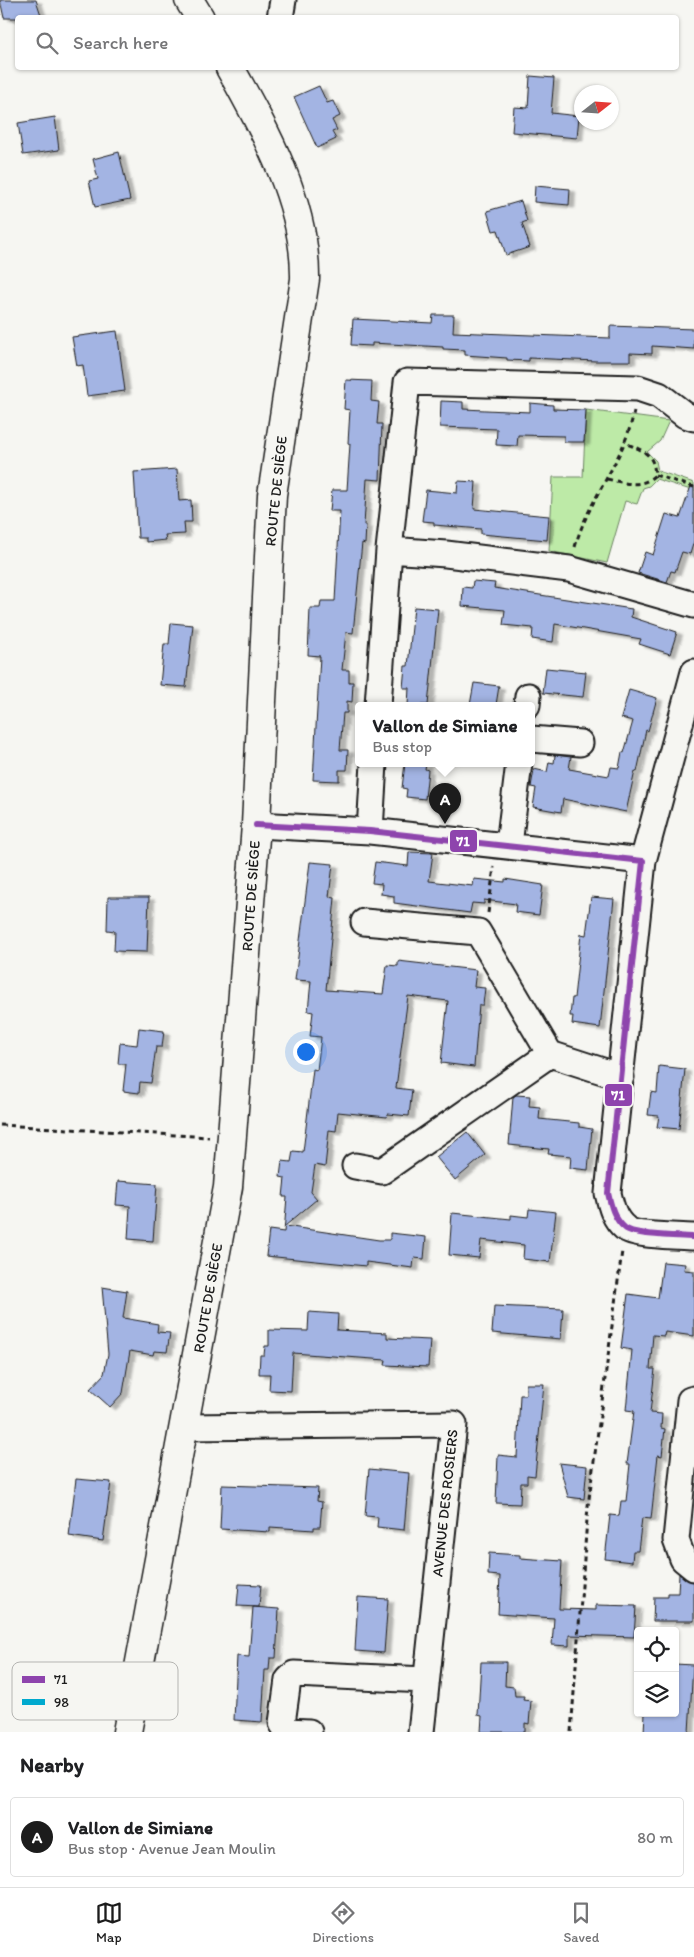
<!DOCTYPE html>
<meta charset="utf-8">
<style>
body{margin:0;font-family:Itim,sans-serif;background:#f6f6f6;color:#202124}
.controls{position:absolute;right:15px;bottom:15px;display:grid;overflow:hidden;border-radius:5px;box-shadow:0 1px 4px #0004}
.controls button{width:45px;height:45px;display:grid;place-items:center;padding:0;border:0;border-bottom:1px solid #e0e0e0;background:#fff;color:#202124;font:25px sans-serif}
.compass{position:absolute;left:574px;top:85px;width:45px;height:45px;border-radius:50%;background:#fff;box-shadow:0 1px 4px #0004;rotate:73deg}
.you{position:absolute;left:305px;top:1051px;width:18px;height:18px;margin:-12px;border:4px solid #fff;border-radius:50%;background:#1a73e8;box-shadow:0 0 0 8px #1a73e833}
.badge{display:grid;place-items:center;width:32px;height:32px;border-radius:50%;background:#1c1c1c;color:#fff;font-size:16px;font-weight:700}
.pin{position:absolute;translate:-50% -41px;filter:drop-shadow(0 1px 2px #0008)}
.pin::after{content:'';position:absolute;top:26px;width:18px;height:15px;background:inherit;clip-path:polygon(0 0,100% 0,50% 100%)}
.popup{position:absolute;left:355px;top:702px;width:180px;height:65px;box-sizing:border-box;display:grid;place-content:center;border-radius:5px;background:#fff;filter:drop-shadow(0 1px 4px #0005);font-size:16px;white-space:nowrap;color:#757577}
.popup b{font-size:19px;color:#202124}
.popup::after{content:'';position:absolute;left:50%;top:100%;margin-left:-10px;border:10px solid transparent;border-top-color:#fff}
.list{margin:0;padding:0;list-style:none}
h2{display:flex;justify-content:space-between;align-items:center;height:65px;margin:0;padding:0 20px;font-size:21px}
h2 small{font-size:16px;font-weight:400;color:#757577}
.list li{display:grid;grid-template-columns:32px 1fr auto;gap:15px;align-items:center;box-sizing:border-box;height:80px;margin:0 10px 10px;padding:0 10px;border:1px solid #e0e0e0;border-radius:5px}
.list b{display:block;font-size:19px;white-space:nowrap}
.list p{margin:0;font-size:16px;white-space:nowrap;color:#757577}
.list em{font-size:16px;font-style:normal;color:#757577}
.icon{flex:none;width:28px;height:28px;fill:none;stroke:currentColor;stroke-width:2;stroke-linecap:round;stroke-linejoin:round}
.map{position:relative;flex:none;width:694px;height:1732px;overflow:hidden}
.search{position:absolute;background:#fff;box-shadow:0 1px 4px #0004;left:15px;right:15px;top:15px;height:55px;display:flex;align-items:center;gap:12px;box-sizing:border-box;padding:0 18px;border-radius:5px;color:#757577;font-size:19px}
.sheet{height:155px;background:#fff}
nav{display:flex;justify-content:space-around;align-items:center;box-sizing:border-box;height:70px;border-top:1px solid #e0e0e0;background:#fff;font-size:14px;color:#757577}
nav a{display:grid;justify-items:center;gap:2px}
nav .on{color:#1c1c1c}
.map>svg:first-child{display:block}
.green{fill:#bdeaa7;stroke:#6c8362}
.building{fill:#a3b4e3;stroke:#1c1c1c;filter:url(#shadow)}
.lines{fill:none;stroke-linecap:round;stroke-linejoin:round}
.minor-casing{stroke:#1c1c1c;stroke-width:29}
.tertiary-casing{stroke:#1c1c1c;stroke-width:31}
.path{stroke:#1c1c1c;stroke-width:3;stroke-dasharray:5 4;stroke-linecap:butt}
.minor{stroke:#f6f6f2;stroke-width:25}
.tertiary{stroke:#f6f6f2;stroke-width:28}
.bus-1-casing{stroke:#f6f6f2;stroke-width:10}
.bus-1{stroke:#8e44ad;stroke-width:6}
.labels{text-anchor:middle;stroke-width:4.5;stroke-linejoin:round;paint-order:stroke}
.street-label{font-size:15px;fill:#1c1c1c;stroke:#f6f6f2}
.key{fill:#f6f6f2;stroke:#b5b5b2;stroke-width:1}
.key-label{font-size:14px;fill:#1c1c1c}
.line-badge{stroke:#f6f6f2;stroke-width:2}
.badge-label{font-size:14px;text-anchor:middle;font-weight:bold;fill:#fff}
</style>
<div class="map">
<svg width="694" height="1732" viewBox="0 0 694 1732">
<defs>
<filter id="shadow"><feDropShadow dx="5.5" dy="3" stdDeviation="1" flood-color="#0004"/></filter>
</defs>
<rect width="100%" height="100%" fill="#f6f6f2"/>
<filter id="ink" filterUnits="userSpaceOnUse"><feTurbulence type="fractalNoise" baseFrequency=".02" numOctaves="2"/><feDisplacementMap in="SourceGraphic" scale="10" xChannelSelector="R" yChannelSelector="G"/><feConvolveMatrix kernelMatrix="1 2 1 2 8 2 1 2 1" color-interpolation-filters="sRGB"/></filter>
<g filter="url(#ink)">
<path class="green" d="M586,410L669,421L660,441L647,452L656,461L658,471L694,483V491L656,479L649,486L643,488L637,504L625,501L607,563L549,551L553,477H583Z"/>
<path class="building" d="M0,0H36L42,18H4Z
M530,76L554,78L551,113L579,116L577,138L512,132L514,107L528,108Z
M319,86L327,103L333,101L340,116L332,120L337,130L332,132L336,139L317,148L294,97Z
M55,117L59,150L23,155L18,123Z
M119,152L130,200L95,207L89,181L98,179L93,159Z
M535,186L570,189L569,205L534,202Z
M521,201L527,221L522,223L530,247L506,255L498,230L493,231L487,211Z
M433,315H454L453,332L610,338V326L694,329V349L652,346V354L630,353V361H596L529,358V361L507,360V358L465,355V350L443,349V347L372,343V346L351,345L353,319L432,323Z
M117,331L125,391L87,396L83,365L77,366L72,337Z
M346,380L372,381L371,401L379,402L377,424H382L380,480L367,479L364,525H366L365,544L362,543L353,633L346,632L342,670H349V682H353L352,702L347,701V713H343L340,750H348L347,770H339V781L313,780L320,656L308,655L310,608H320L321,601H335L340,511H330L332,490H347L350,444L348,443L350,410L344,409Z
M441,401L463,402V409L530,412V403L553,405V409L586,410L584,442H564V436L518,435L517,446L496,445L497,429L440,427Z
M177,469L179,501L191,500L192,522H184L185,534L165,535L166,540L146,542V538H138L134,472Z
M458,481L476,482L474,509L549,516L547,540L481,534V529L434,525V522L422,521L426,490L457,493Z
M691,486H694V541L690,554L682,552L675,572L671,571L667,582L638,573L645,552L653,555L666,514L680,518Z
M473,581L495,583L494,588L632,609L631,617L677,632L670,654L639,644L641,639L555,624L553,642L532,639L533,628L503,625L505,610L462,606L463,587L472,588Z
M414,607L438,609L428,705H408L409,688H403L405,666H408Z
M171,623L193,625L186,687L160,685L164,644H169Z
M546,668L586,672L583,697L543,693Z
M474,683L499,686L496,705H470Z
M629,690L657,698L648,731L646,730L637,772L635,771L626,812L563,799L561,812L533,807L536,788L531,787L534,769L547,772L549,762L554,763L555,755L571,757L569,769L609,776L611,767L619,768L622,752L624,753L633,721L621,718Z
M405,763H426L425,769L428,770L425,799L406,797L407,789L402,788Z
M409,852L433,853L429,881L473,886L474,879L505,882V879L543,885L539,915L515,912L516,904L484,900V904L472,903L470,913L394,903V896L381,894L382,884L372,883L375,862L408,866Z
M310,862L333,864L329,897L335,898L326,990L383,994L387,965L398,966V961L476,970L474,987L485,988L483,1005H479L474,1067L441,1063L448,1001L408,996L396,1088L412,1090L409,1116L388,1114L387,1117L338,1112L336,1131L329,1130L325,1167L315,1165L311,1192L317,1199L285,1226L379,1240H390V1233L426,1237L424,1259L414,1258L413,1268L366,1262V1266L266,1256L269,1230L284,1232L287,1197H283L285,1178L280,1177L282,1161L291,1162L293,1151L303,1152L313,1069L317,1070L321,1037L310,1036L313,1012L308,1011L311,981L295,980Z
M108,897H149L147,952L114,951L115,931L107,930Z
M591,897L614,899L600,1028L572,1024L573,1016H570L572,998H574L581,934L586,935Z
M139,1028L164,1031L162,1047H156L151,1083L140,1082L139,1093L123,1091L126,1064H118L120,1043L137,1045Z
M659,1066L685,1069L679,1129L657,1127L659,1116L648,1115L651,1092L657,1093Z
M516,1095L530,1096L529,1106L540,1107L539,1119L579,1123V1127L592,1129L588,1170L570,1168L571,1156L548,1154L549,1149L509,1145L513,1097Z
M467,1132L485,1155L455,1180L436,1157Z
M118,1181L157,1184L153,1241L128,1239L130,1206L116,1205Z
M529,1209L556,1212L550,1262L523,1259L524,1245L481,1240L479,1258L449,1255L452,1213L511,1219V1215L528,1217Z
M663,1262L685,1264L684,1270L694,1271V1336L665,1332L664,1336L653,1335L650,1369H655L650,1413L662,1414L661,1428L665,1429L662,1456L658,1455L651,1519L642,1518L638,1551H633L632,1562L605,1559L610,1515L619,1516L621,1501H626L630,1464H627L634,1411L626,1410L632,1350L621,1348L628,1294L658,1298Z
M102,1287L127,1291L123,1318L158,1324L157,1332L170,1333L167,1352L154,1351L153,1355L130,1351L123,1393L110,1407L90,1389L104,1374L108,1354Z
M494,1306L563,1309L561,1339L492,1333Z
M309,1312L338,1314L337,1330L387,1333V1338L430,1340L428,1367L385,1365L386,1360L293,1353L291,1391L269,1390L270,1374H259L260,1355H264L265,1346H269V1330L308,1331Z
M526,1384H544L535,1476L527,1475V1483H521L520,1504L496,1503L498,1455L517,1457L520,1395H526Z
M559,1463L587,1466L584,1499L568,1497Z
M369,1469L409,1473L404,1530L377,1527L378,1517L365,1516Z
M76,1479L111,1482L103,1541L69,1536Z
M222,1485L318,1488L317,1501L322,1502L320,1527H314V1530L270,1527V1532L220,1529Z
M489,1553L520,1555V1558L562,1561L559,1609L596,1610V1605L636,1606L634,1637L569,1635V1646L552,1645L554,1618L498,1614L500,1576L488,1575Z
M679,1574L694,1582V1621H653L654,1597H668V1593H678Z
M239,1584L261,1585L259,1607L237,1606Z
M358,1597L388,1599L384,1653L355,1651Z
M253,1607L279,1609L276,1658H270L269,1670H265L262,1722L234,1720L237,1656L249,1657Z
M481,1662H506L505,1686L514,1687L515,1696H524L523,1700L531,1701L529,1724L525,1723V1732H481L482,1716L478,1715Z
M675,1664L693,1665L689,1732H644L645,1713H675Z"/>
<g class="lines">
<defs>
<path id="minor" d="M280,18L283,0
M389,550L407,382L638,388L659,395L685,415L694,418
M378,705L389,550L446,554L569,569L694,605
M527,705L528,696
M531,739L580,743
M256,825L370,831L643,861L608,1193C611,1206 614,1219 625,1228C634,1236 680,1236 694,1237
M370,831L374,763
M509,845L519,763
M643,861L694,672
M364,922L478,932L550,1054
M355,1166L382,1171L550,1054L621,1077
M694,1399L690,1400L676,1540L683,1559L694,1568
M184,1427L454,1424L421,1732
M309,1732L287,1731L282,1723L288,1680L294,1674L426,1680"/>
<path id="tertiary" d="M189,0L200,18
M127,1732L228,1187L256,825L272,495L305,279C306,204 266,132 230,68"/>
</defs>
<use href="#minor" class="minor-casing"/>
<use href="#tertiary" class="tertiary-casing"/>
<path class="path" d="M655,475L694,487
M607,479C625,483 641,489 655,475C654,453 643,451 625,443
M575,547C588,499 625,460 634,411
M488,913L494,867
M0,1125L209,1137
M571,1732L588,1506L622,1251"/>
<use href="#minor" class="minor"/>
<use href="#tertiary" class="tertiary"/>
<defs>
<path id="bus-1" d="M256,825L370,831L643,861L608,1193C611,1206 614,1219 625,1228C634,1236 680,1236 694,1237"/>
</defs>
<use href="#bus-1" class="bus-1-casing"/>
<use href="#bus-1" class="bus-1"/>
</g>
</g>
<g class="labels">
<g class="street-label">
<text transform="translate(276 491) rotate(-84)" y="5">ROUTE DE SIÈGE</text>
<text transform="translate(251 896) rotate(-86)" y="5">ROUTE DE SIÈGE</text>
<text transform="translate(208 1298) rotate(-80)" y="5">ROUTE DE SIÈGE</text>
<text transform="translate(445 1503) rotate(-84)" y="5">AVENUE DES ROSIERS</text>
</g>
</g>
<rect x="12" y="1662" width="166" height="58" rx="8" class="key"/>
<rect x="22" y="1676" width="23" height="7" fill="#8e44ad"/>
<rect x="22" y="1699" width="23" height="6" fill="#00a9ce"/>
<g class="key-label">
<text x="54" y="1684">71</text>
<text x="54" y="1707">98</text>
</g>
<g class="line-badge">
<rect x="449" y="829" width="29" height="24" rx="5" fill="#8e44ad"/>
<rect x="604" y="1083" width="29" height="24" rx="5" fill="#8e44ad"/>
</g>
<g class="badge-label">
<text x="463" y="846">71</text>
<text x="618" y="1100">71</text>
</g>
</svg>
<div class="controls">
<button><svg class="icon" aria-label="locate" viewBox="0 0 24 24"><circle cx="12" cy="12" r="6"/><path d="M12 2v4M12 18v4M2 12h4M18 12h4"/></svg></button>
<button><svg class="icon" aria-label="layers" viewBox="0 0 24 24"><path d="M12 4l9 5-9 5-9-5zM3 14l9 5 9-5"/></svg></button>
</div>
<svg class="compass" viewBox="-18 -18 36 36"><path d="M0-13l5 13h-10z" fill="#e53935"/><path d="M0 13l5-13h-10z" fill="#757577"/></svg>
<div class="you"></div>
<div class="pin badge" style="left:445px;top:824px">A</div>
<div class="popup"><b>Vallon de Simiane</b>Bus stop</div>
<div class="search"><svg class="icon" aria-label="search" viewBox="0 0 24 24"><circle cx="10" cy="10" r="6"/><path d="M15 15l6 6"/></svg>Search here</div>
</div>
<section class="sheet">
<h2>Nearby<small></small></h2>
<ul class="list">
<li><span class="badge">A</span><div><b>Vallon de Simiane</b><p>Bus stop · Avenue Jean Moulin</p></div><em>80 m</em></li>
</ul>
</section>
<nav>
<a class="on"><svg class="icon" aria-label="map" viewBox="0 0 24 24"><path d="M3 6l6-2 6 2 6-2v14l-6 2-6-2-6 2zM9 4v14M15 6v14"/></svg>Map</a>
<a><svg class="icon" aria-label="directions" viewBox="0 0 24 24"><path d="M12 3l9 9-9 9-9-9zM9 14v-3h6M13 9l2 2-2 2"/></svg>Directions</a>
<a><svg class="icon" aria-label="saved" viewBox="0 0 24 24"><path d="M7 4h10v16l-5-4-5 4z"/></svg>Saved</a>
</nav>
